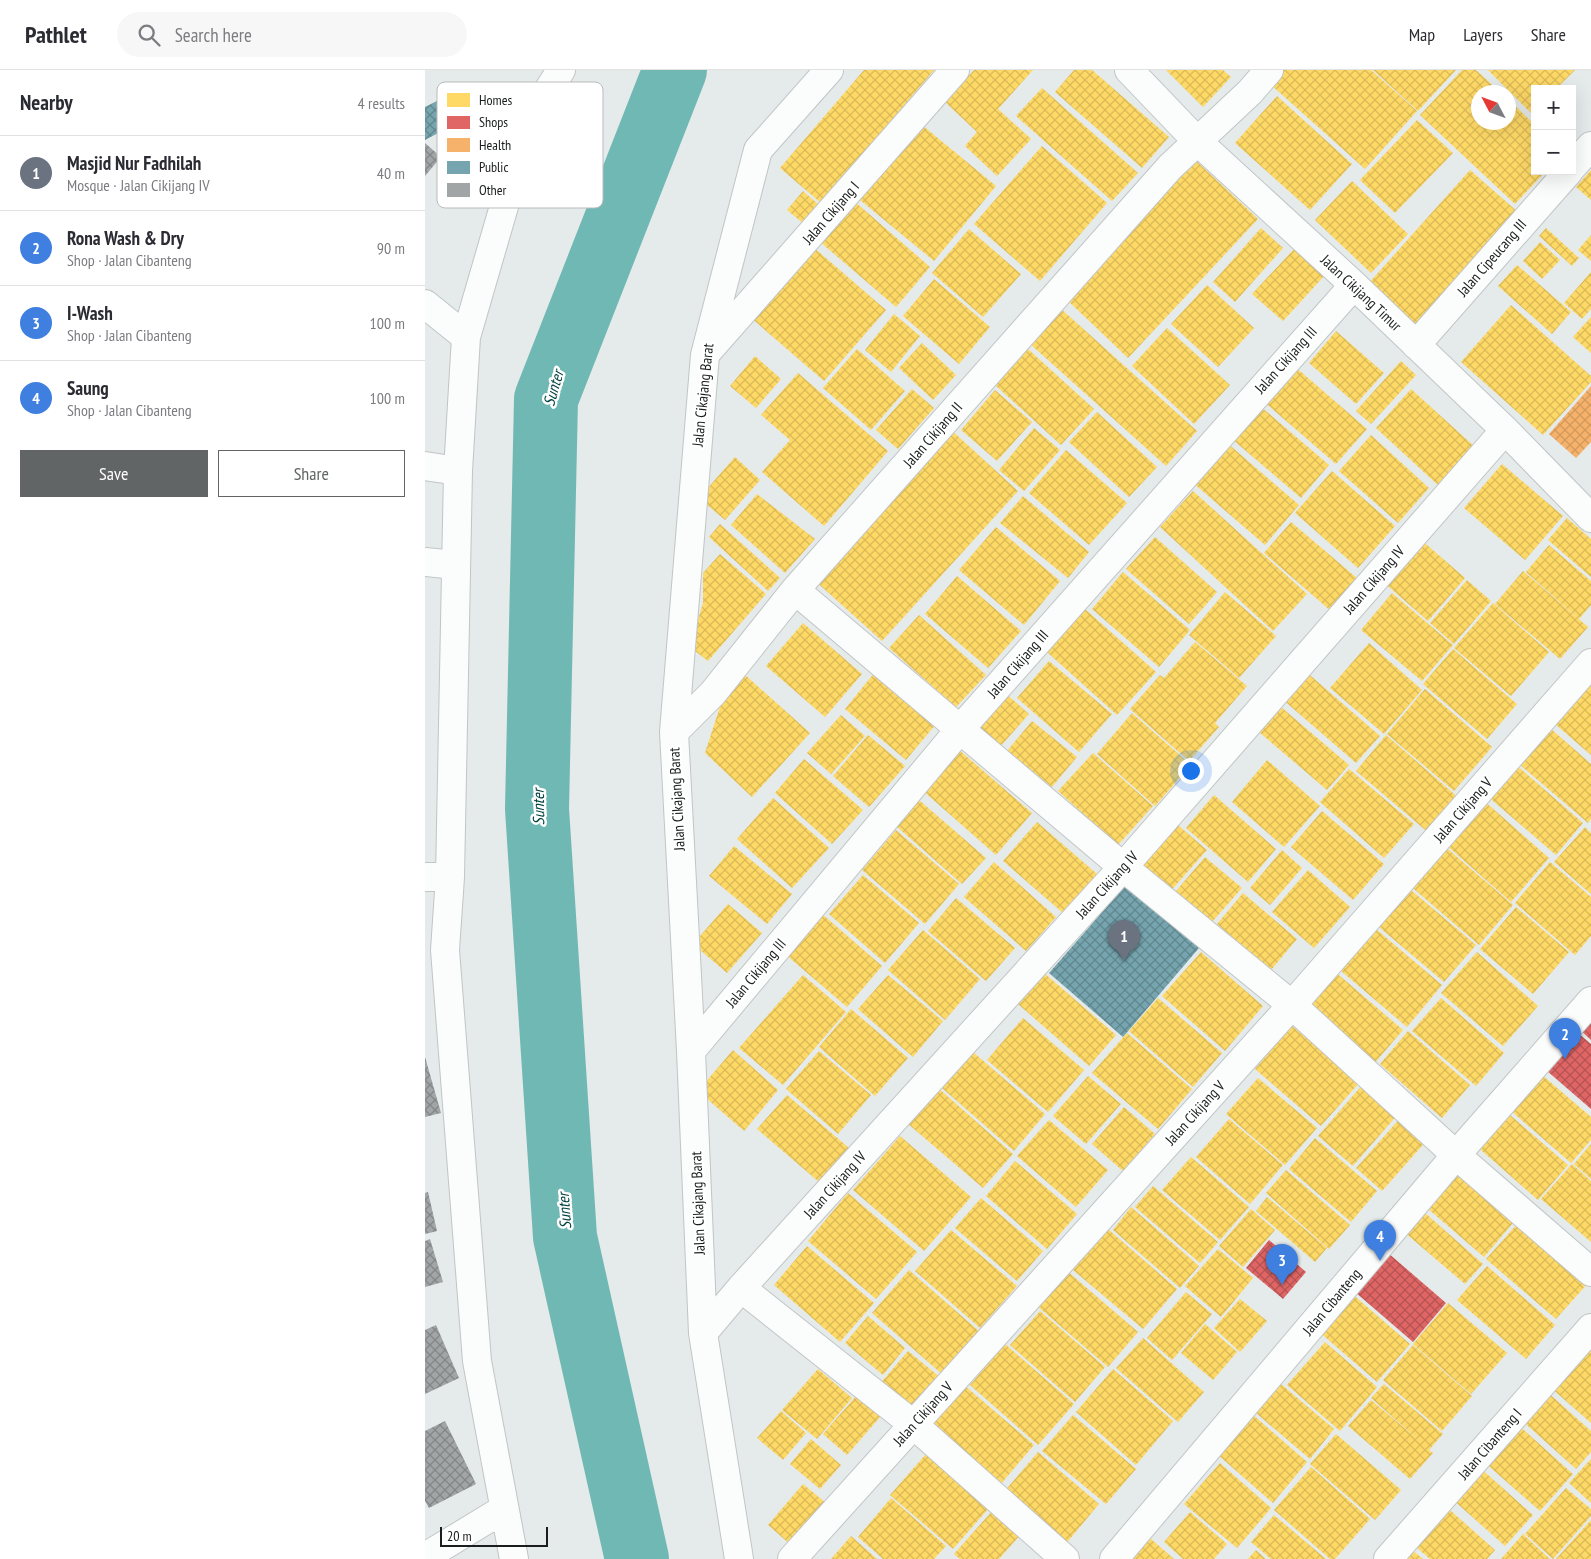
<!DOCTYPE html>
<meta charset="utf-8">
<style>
body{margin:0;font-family:"PT Sans Narrow",sans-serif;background:#f7f7f7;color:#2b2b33}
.controls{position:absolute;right:15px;top:15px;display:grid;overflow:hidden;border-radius:0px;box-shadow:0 5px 20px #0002}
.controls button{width:45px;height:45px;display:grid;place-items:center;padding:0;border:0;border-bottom:1px solid #e1e1e2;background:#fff;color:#2b2b33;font:25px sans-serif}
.compass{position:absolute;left:1046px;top:15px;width:45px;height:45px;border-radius:50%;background:#fff;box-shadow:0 5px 20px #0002;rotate:311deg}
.scale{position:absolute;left:15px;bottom:12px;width:108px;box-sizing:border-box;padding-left:5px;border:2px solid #1b1d1d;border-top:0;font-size:14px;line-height:18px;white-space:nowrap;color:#1b1d1d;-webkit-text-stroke:4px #fff;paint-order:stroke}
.you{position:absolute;left:765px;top:700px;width:18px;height:18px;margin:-12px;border:4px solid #fff;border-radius:50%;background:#1a73e8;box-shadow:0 0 0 8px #1a73e833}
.badge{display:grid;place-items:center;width:32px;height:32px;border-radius:50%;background:#626565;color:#fff;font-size:16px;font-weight:700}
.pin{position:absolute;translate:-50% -41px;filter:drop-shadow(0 1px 2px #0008)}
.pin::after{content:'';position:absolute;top:26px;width:18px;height:15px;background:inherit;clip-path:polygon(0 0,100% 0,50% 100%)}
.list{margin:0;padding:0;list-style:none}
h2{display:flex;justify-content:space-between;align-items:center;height:65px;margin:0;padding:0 20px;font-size:21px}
h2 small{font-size:16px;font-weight:400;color:#7c7c81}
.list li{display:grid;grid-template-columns:32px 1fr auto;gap:15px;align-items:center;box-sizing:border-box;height:75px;padding:0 20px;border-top:1px solid #e1e1e2}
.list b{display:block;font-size:19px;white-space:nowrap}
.list p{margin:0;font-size:16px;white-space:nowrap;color:#7c7c81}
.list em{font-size:16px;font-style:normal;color:#7c7c81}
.actions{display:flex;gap:10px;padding:15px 20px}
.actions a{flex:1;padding:11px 0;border:1px solid #626565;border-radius:0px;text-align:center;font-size:18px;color:#626565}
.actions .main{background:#626565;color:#fff}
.icon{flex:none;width:28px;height:28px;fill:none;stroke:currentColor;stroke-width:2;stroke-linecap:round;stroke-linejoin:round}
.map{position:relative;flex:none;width:1166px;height:1489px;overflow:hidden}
header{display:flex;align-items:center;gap:30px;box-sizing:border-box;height:70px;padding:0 25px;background:#fff;border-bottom:1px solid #e1e1e2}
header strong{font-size:24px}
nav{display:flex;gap:28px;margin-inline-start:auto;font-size:18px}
.search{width:350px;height:45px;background:#f7f7f7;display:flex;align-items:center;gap:12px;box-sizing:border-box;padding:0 18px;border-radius:28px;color:#7c7c81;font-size:19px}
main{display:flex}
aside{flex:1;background:#fff}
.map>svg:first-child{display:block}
.homes{fill:url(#homes-cross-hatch)}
.shops{fill:url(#shops-cross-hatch)}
.health{fill:url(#health-cross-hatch)}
.public{fill:url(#public-cross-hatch)}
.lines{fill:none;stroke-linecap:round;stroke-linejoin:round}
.river{stroke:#6fb8b3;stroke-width:64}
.building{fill:url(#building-cross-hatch)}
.minor-casing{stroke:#c1c5c5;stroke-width:30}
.minor{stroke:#fbfcfc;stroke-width:28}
.labels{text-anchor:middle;stroke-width:5;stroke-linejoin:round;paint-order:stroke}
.street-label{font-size:15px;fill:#1b1d1d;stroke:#fff}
.water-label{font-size:16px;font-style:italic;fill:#01423f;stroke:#fff}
.key{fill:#fff;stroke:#bbb;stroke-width:1}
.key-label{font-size:14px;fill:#1b1d1d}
</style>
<header>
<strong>Pathlet</strong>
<div class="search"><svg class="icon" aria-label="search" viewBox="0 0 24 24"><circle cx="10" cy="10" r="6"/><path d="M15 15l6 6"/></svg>Search here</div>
<nav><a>Map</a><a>Layers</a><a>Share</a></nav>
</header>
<main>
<aside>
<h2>Nearby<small>4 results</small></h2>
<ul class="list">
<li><span class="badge" style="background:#6b7280">1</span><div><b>Masjid Nur Fadhilah</b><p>Mosque · Jalan Cikijang IV</p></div><em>40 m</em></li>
<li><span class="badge" style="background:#3f7fe0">2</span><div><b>Rona Wash &amp; Dry</b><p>Shop · Jalan Cibanteng</p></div><em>90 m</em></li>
<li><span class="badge" style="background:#3f7fe0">3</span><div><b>I-Wash</b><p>Shop · Jalan Cibanteng</p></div><em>100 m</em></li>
<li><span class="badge" style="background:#3f7fe0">4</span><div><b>Saung</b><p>Shop · Jalan Cibanteng</p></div><em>100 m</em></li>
</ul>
<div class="actions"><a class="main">Save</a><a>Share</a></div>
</aside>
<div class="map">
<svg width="1166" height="1489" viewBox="0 0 1166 1489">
<defs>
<pattern id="homes-cross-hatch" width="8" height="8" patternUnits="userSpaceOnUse" patternTransform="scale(1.25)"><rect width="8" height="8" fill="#ffd966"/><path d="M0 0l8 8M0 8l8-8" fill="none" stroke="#daba58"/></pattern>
<pattern id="shops-cross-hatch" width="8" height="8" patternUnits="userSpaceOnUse" patternTransform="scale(1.25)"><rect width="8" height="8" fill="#e06666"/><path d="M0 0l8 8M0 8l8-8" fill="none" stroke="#b55353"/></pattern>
<pattern id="health-cross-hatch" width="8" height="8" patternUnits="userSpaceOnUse" patternTransform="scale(1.25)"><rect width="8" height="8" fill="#f6b26b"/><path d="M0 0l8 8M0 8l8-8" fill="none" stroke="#d2995c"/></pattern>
<pattern id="public-cross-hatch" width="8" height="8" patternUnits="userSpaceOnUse" patternTransform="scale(1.25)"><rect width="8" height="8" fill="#76a5af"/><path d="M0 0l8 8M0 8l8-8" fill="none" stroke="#60868e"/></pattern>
<pattern id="building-cross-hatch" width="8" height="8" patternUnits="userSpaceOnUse" patternTransform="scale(1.25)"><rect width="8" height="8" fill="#a1a5a5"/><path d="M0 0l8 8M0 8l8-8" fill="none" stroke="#828686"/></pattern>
</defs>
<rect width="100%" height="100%" fill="#e5eaea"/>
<path class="homes" d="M439,0H509L396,133L355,98Z
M549,0H608L573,39L606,69L572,106L540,76L552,62L520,32Z
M649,0H667L744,67L717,98L630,22Z
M741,0H798L806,7L778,37Z
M858,0H946L992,41L940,99L845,14Z
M948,0H1031L993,41Z
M1037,0H1051L1075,22H1054V52H1084V30L1110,55V101H1121L1090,134L995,45Z
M1063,0H1150L1131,19H1110V41L1107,44Z
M617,18L713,103L687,131L591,46Z
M852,26L927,94L885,140L810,73Z
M992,50L1028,83L970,143L935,110Z
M497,55L571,116L509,191L435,130Z
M617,76L682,133L615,211L549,154Z
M768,88L833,149L703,288L639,227Z
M1045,100L1094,143L992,257L943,214Z
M1166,100V130L1151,117Z
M927,111L983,164L946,203L890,150Z
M378,121L394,135L379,154L362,140Z
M429,131L505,197L471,237L394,171Z
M836,158L858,178L810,232L788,212Z
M1121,158L1154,188L1147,196L1114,166Z
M544,159L596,204L558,247L507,203Z
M1166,165V191L1153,180Z
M1115,172L1135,190L1117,209L1098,191Z
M387,176L461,240L399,311L325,247Z
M870,178L900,205L858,251L827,224Z
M1092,195L1146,242L1127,264L1073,216Z
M1166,202V239L1157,249L1139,233Z
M509,209L565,257L534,294L478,246Z
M782,215L829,258L793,297L746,254Z
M1086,235L1166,306V312L1118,365L1036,292Z
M635,238L772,361L741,396L604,273Z
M469,244L495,266L466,302L440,280Z
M1166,247V283L1148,267Z
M742,258L805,315L769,354L707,296Z
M911,261L959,303L931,334L884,293Z
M497,273L531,305L508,330L474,298Z
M432,279L480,321L446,360L398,318Z
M603,279L669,339L636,375L570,315Z
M330,286L356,309L331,338L305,316Z
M976,291L991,305L946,354L931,341Z
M868,295L942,359L911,394L837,330Z
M373,303L463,381L399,456L337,402L365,370L336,345Z
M487,319L509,338L473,379L451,360Z
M986,319L1051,378L1015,417L951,358Z
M570,320L607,352L572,391L536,360Z
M835,336L904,395L876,428L807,369Z
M672,342L732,397L704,427L644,372Z
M524,358L593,421L457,571L387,508Z
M609,358L635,380L599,421L574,400Z
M946,365L1004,418L973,453L914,401Z
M801,372L874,435L840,475L767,412Z
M641,380L702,433L664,475L604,423Z
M310,387L335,410L300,450L274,428Z
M1077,394L1138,446L1100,490L1039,438Z
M907,401L970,456L933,498L870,443Z
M768,421L882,524L848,561L735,457Z
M332,424L390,469L360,503L306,455Z
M598,426L664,482L643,508L575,453Z
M1142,448L1166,469V507L1123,470Z
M866,452L933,509L906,541L839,483Z
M295,454L355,508L343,521L284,467Z
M571,457L635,511L599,555L534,500Z
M730,467L792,522L764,554L701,499Z
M994,468L1040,508L1003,551L957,511Z
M1124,475L1166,511V535L1154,549L1101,502Z
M295,484L341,524L283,591L265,577L278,533V503Z
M1098,501L1163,557L1135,589L1070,534Z
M698,502L765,560L734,597L667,539Z
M532,506L596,561L563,598L500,544Z
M1042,510L1066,531L1029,574L1005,553Z
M800,522L851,566L814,608L764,565Z
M967,523L1028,575L997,611L936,560Z
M1068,533L1124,582L1086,626L1029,578Z
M660,539L731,602L692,645L622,582Z
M494,545L561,605L531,637L464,578Z
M378,553L437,604L400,647L341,596Z
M770,572L822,616L790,653L794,657L764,691L705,639L735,605L739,608Z
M944,573L997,620L959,664L905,618Z
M1028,579L1092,634L1062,669L998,614Z
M624,591L687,644L654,682L592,628Z
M879,600L955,666L931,693L856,628Z
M450,602L511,654L481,690L420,639Z
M319,604L385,663L327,727L280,683L298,627Z
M1158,608L1166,615V685L1123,648Z
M1000,619L1067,677L1029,721L962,664Z
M579,622L604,644L573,679L547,658Z
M856,637L924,695L902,720L834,662Z
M707,643L766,695L730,736L672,684Z
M416,645L440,666L406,704L382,683Z
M607,651L652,687L627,717L582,681Z
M1125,658L1166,694V749L1163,753L1094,694Z
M443,665L480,696L444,737L408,706Z
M961,665L1035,729L1005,764L931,701Z
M533,679L607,743L571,785L497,720Z
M668,683L728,736L693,775L633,721Z
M379,689L438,740L407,774L350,723Z
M842,690L895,736L859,777L807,732Z
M1089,693L1158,753L1131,785L1061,725Z
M924,699L989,754L959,788L895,732Z
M789,725L851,779L823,812L761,758Z
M348,728L404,778L367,818L312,769Z
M494,730L561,788L537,814L471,756Z
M1058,730L1124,788L1086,832L1020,774Z
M897,741L959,794L928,830L866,777Z
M747,750L782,780L743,824L708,794Z
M612,752L672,804L638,843L578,791Z
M1160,757L1166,763V824L1129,792Z
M471,760L534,814L500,854L437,800Z
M1017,774L1088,835L1054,875L982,813Z
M309,776L367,824L342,854L284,806Z
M857,780L877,798L845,835L825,818Z
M780,787L817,818L787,852L751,821Z
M569,792L631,847L601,881L539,827Z
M1125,792L1166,827V866L1150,885L1090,833Z
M883,800L925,837L889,878L847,842Z
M438,805L494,853L460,893L404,844Z
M980,815L1051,875L1019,912L948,852Z
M818,823L872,869L846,900L792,854Z
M531,828L590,878L561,911L503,861Z
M303,834L337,863L302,903L268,874Z
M1091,837L1144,882L1108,924L1055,879Z
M396,843L457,896L422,937L360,884Z
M951,859L1017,915L982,957L916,901Z
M498,860L555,909L520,950L463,900Z
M776,882L838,936L800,981L737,926Z
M1052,882L1113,936L1078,976L1016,923Z
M908,900L978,960L948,995L879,934Z
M619,903L691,965L664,996L593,934Z
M378,905L421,942L358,1015L314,978Z
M463,905L518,951L488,987L433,939Z
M733,928L797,983L768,1017L704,961Z
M1016,928L1079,983L1051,1016L987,961Z
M426,939L483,988L450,1026L394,977Z
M598,948L659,1000L623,1042L562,990Z
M867,956L934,1013L896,1056L830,999Z
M983,961L1045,1015L1017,1048L955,994Z
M702,963L767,1019L733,1059L667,1003Z
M308,980L353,1020L319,1061L273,1021Z
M394,981L446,1025L413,1064L361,1019Z
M548,982L620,1044L589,1081L517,1018Z
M1116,1004L1166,1047V1070L1146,1093L1085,1040Z
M663,1006L696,1034L661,1074L628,1046Z
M833,1008L892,1058L860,1095L801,1044Z
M938,1014L973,1044L928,1096L893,1066Z
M512,1017L588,1084L558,1118L482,1053Z
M362,1025L424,1078L394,1112L332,1059Z
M699,1037L730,1064L698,1101L667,1074Z
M1078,1039L1143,1095L1113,1130L1048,1073Z
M978,1045L1004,1068L957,1121L931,1098Z
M804,1049L858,1095L825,1134L771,1087Z
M624,1050L683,1100L651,1137L592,1086Z
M475,1066L546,1127L499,1181L428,1120Z
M890,1068L952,1121L926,1152L864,1099Z
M1166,1074V1109L1149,1094Z
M766,1087L824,1137L795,1170L737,1120Z
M590,1091L652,1144L622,1179L561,1126Z
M1030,1091L1094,1146L1059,1187L995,1132Z
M1147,1094L1166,1111V1172L1116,1129Z
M861,1100L925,1155L904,1179L841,1123Z
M728,1116L793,1172L775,1193L710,1137Z
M423,1123L492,1182L451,1229L383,1171Z
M842,1127L902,1178L890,1192L831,1141Z
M556,1128L618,1181L592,1211L530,1158Z
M991,1135L1058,1194L1040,1214L972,1156Z
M706,1137L774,1196L755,1218L688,1160Z
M826,1139L850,1160L818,1197L794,1176Z
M1093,1153L1163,1213L1131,1249L1061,1189Z
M683,1159L752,1219L718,1259L648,1200Z
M526,1160L592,1216L555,1258L490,1201Z
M382,1176L449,1233L415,1272L349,1215Z
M793,1179L828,1208L796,1247L760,1216Z
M1062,1196L1130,1255L1101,1289L1032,1230Z
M484,1200L555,1262L518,1305L447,1243Z
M641,1200L713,1262L683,1297L611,1235Z
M761,1222L787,1244L747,1290L722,1268Z
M926,1223L985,1274L952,1312L893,1261Z
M815,1229L842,1251L815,1282L789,1258Z
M1023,1233L1082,1283L1046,1324L988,1274Z
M615,1241L680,1297L650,1332L585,1275Z
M443,1246L480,1278L458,1305L420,1273Z
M780,1254L812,1282L788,1310L756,1283Z
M718,1268L779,1322L753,1352L691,1298Z
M900,1272L952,1317L915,1361L862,1315Z
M580,1274L649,1334L613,1375L545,1315Z
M988,1275L1047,1326L1017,1361L958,1310Z
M1162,1276L1166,1280V1353L1125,1317Z
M483,1281L516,1308L486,1342L454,1315Z
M393,1299L427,1328L392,1369L357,1340Z
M688,1299L748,1351L711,1395L651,1342Z
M856,1314L909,1359L885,1389L831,1343Z
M959,1314L1018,1364L1004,1380L1008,1383L985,1409L923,1356L946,1330L996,1372L946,1328Z
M539,1315L609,1375L574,1416L504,1356Z
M1119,1319L1166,1361V1382L1151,1399L1094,1348Z
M432,1325L456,1346L422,1385L398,1364Z
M819,1337L882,1392L848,1433L784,1377Z
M356,1341L381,1363L358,1390L332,1368Z
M648,1345L711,1399L681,1434L617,1381Z
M1092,1354L1148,1404L1115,1441L1059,1392Z
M911,1364L976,1420L950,1450L885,1394Z
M386,1369L416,1395L395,1419L365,1394Z
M613,1382L674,1434L639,1476L578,1423Z
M501,1384L564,1438L528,1479L465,1425Z
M1166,1389V1433L1144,1413Z
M795,1393L846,1438L812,1478L759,1434Z
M886,1397L945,1449L910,1489H905L849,1440Z
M1054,1397L1108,1445L1080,1476L1026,1428Z
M378,1414L401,1433L366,1475L343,1455Z
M1141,1418L1166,1439V1446L1128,1489L1100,1464Z
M466,1428L521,1476L509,1489H458L433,1467Z
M1017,1433L1070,1480L1062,1489H1005L984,1471Z
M569,1439L597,1463L574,1489H535L529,1484Z
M765,1442L802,1474L789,1489H758L739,1472Z
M849,1445L901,1489H846L826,1472Z
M1166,1450V1489H1131Z
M718,1462L749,1489H695Z
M1098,1464L1125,1489H1076Z
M426,1466L452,1489H406Z
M981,1475L998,1489H969Z
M831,1480L841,1489H823Z"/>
<path class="shops" d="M1166,942V970L1153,958Z
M1146,957L1166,974V1039L1114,994Z
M844,1170L881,1202L858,1229L821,1198Z
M955,1176L1021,1233L988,1272L922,1215Z"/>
<path class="health" d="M1166,316V372L1151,388L1124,364Z"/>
<path class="public" d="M24,25L36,51L0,70V37Z
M701,815L774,878L698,967L624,903Z"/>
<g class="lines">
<path class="river" d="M212,1489L140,1167L112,739L121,329L250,0"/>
</g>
<path class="building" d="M0,73L16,87L0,106Z
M0,987L16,1043L0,1047Z
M3,1122L12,1161L0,1164V1123Z
M5,1169L18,1212L0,1217V1171Z
M11,1255L34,1308L0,1324V1260Z
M20,1351L51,1414L4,1438L0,1431V1361Z"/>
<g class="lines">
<defs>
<path id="minor" d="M704,0L771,70L929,215L1080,360L1166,448
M1147,97L1166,76
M0,234L41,267L33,401L25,807L20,880L52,1291L89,1489
M41,267L100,64L117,30L136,0
M991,275L1144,101
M282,282L530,0
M0,396L33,401
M0,492L31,495
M370,520L698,797L867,935L1031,1085L1166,1202
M249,662L288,623L370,520L745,97L825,22L844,0
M0,807H25
M266,981L536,658L929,215
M316,1218L489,1355L640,1489
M278,1263L316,1218L698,797L1080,360
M0,1487L79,1439
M314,1489L278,1263L266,981L249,662L280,285L333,80L404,0
M367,1489L867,935L1166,593
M689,1489L1031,1085L1166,931
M963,1489L1166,1258"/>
</defs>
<use href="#minor" class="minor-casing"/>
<use href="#minor" class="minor"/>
</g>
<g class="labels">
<g class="street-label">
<text transform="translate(406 143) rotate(-49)" y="5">Jalan Cikijang I</text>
<text transform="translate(1067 188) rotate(-49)" y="5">Jalan Cipeucang III</text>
<text transform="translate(936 223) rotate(43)" y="5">Jalan Cikijang Timur</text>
<text transform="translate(861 290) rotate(-48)" y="5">Jalan Cikijang III</text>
<text transform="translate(278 325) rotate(-84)" y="5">Jalan Cikajang Barat</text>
<text transform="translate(508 365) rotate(-49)" y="5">Jalan Cikijang II</text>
<text transform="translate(949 510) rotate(-49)" y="5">Jalan Cikijang IV</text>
<text transform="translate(593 594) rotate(-49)" y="5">Jalan Cikijang III</text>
<text transform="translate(252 729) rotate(-93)" y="5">Jalan Cikajang Barat</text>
<text transform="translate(1038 740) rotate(-49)" y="5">Jalan Cikijang V</text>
<text transform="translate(682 815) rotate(-48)" y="5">Jalan Cikijang IV</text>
<text transform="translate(331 903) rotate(-50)" y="5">Jalan Cikijang III</text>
<text transform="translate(770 1043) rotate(-48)" y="5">Jalan Cikijang V</text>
<text transform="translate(410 1115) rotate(-48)" y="5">Jalan Cikijang IV</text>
<text transform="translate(273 1133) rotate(-92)" y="5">Jalan Cikajang Barat</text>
<text transform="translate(907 1232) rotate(-50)" y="5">Jalan Cibanteng</text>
<text transform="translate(498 1344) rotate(-48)" y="5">Jalan Cikijang V</text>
<text transform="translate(1065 1374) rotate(-49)" y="5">Jalan Cibanteng I</text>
</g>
<g class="water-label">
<text transform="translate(128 318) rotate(-74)" y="6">Sunter</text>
<text transform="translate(113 737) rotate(-91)" y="6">Sunter</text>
<text transform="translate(139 1141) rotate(-94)" y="6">Sunter</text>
</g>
</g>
<rect x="12" y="12" width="166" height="126" rx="8" class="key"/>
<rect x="22" y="23" width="23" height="14" fill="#ffd966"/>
<rect x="22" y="46" width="23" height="13" fill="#e06666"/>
<rect x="22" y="68" width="23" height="14" fill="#f6b26b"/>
<rect x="22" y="91" width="23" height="13" fill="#76a5af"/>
<rect x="22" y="113" width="23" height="14" fill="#a1a5a5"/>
<g class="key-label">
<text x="54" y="35">Homes</text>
<text x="54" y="57">Shops</text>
<text x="54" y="80">Health</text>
<text x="54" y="102">Public</text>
<text x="54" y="125">Other</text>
</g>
</svg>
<div class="controls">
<button>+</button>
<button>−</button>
</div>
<svg class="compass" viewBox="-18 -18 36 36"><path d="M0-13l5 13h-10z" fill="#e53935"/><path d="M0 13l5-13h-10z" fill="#7c7c81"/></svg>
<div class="scale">20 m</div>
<div class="you"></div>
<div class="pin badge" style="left:699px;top:891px;background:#6b7280">1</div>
<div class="pin badge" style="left:1140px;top:989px;background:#3f7fe0">2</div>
<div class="pin badge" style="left:857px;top:1215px;background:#3f7fe0">3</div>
<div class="pin badge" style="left:955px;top:1191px;background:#3f7fe0">4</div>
</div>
</main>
